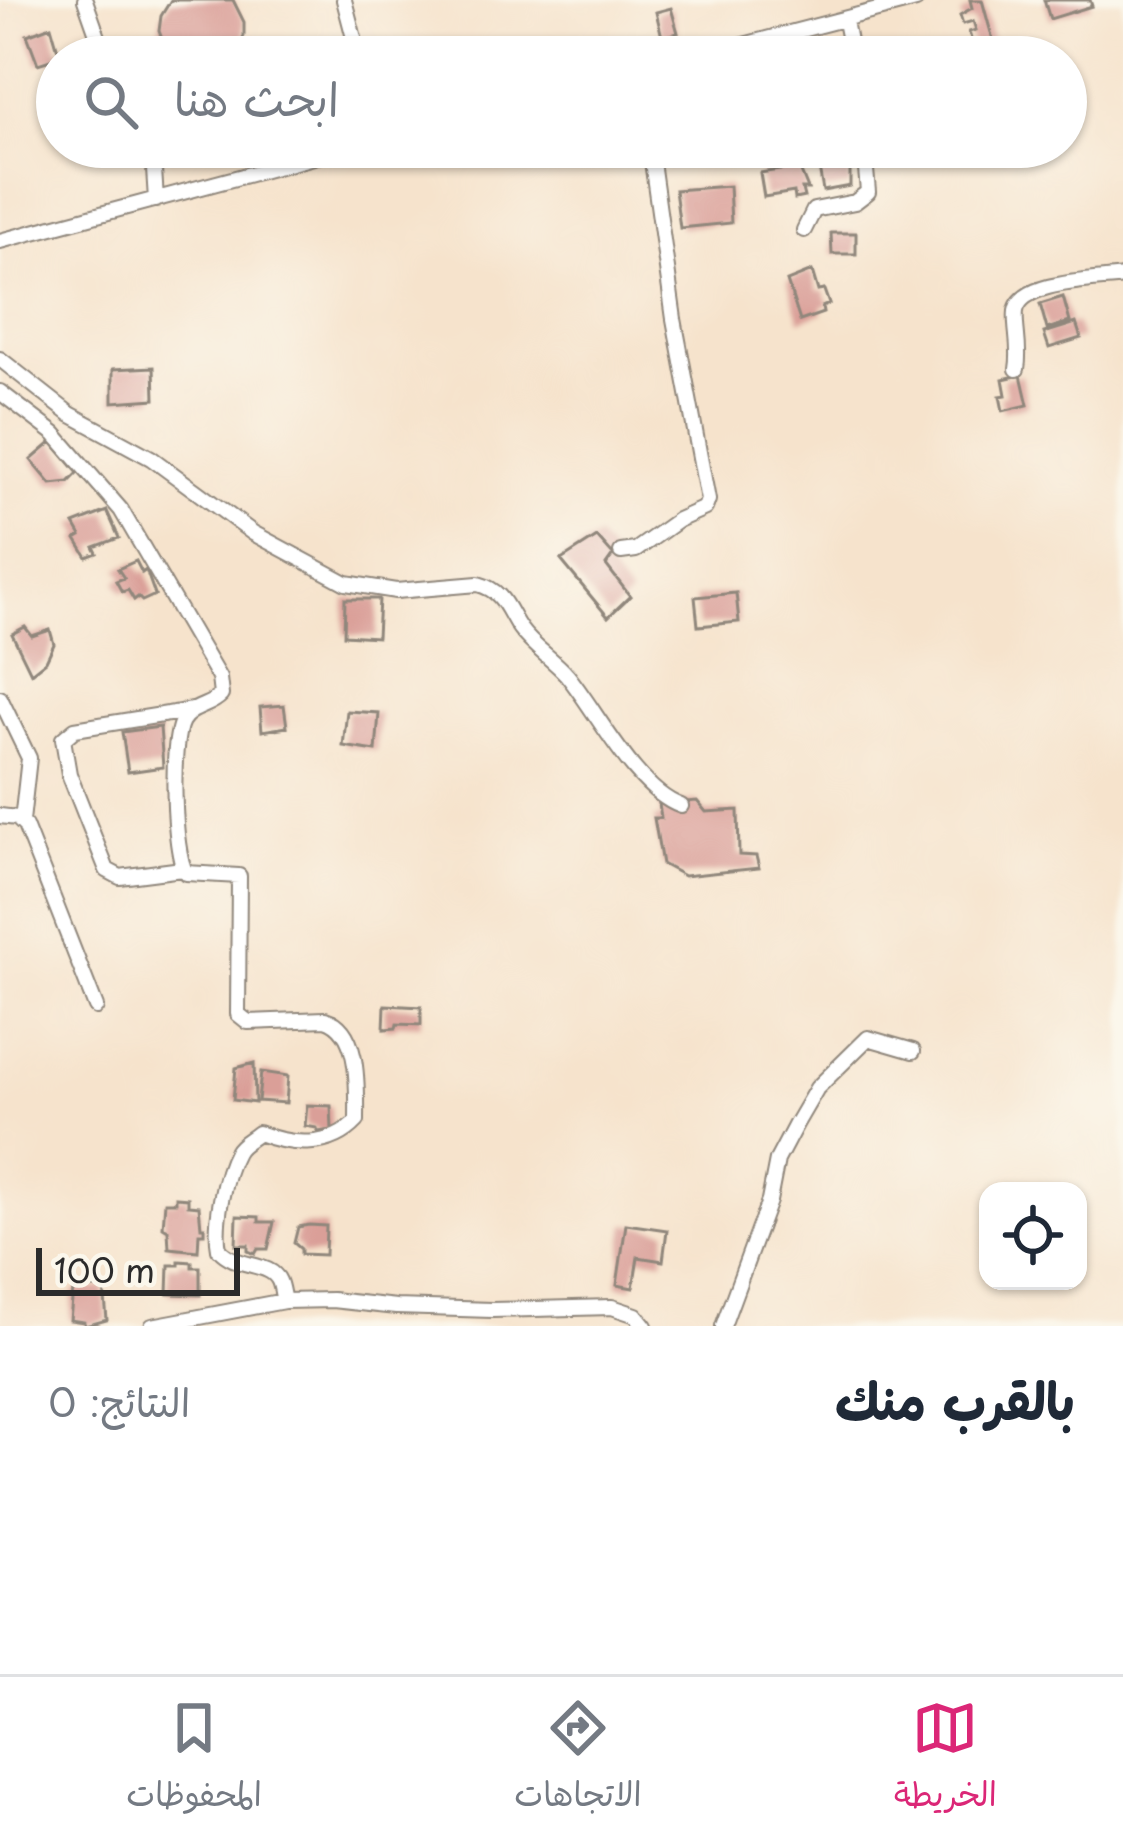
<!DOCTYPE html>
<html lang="ar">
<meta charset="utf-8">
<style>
body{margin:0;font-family:"Playpen Sans","Playpen Sans Arabic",sans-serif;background:#f2f2f3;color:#1f2937;direction:rtl}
.controls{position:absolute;right:36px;bottom:36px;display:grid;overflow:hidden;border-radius:24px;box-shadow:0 3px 9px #0004}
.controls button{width:108px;height:108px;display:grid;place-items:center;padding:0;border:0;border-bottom:3px solid #e0e1e3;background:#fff;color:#1f2937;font:60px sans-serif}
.scale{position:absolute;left:36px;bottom:30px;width:204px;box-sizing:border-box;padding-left:12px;border:6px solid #2b2b2b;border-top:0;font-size:33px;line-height:42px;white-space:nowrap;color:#2b2b2b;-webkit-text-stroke:9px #fbf7ec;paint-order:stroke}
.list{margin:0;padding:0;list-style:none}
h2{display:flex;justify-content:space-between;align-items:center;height:156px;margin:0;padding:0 48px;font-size:51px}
h2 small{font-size:39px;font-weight:400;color:#747a83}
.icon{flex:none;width:66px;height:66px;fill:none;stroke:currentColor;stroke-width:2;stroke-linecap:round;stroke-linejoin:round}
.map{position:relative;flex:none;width:1123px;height:1326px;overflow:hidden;direction:ltr}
.search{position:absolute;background:#fff;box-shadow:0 3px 9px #0004;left:36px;right:36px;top:36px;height:132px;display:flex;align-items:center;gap:30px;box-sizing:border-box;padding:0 42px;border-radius:66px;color:#747a83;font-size:45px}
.sheet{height:348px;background:#fff}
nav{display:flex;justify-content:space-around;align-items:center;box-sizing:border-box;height:168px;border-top:3px solid #e0e1e3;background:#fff;font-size:33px;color:#747a83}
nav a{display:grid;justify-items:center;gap:6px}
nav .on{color:#db2777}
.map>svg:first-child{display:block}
.building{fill:#da9f98}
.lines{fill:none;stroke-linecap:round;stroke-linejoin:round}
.minor-casing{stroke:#90877c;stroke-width:18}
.minor{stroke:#fff;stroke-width:14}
</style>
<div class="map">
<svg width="1123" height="1326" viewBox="0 0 1123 1326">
<rect width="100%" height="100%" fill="#fbf7ec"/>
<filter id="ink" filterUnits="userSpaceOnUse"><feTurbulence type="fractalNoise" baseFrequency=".00833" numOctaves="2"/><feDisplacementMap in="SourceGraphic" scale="24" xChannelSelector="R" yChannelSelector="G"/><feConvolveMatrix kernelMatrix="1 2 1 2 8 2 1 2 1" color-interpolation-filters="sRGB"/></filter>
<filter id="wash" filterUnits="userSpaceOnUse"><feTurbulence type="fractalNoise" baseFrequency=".004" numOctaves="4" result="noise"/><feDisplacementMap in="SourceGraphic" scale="48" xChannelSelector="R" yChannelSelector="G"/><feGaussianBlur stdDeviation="2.7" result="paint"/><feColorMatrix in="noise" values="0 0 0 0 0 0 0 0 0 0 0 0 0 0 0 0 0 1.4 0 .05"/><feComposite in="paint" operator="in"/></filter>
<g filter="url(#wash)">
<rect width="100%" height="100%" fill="#f6e3cc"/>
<g id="blocks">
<path class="building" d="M171,0H233L244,22V36L234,57H169L159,31L161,16Z
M970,0H982L993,40L973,46L969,32L976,30L973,21L963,24L960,15L972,8Z
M1044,0H1090L1092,6L1050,19Z
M671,8L678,33L662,37L656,12Z
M51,26L60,57L38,64L27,35Z
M838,151V155L850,154V186L823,191L817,156Z
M799,167L808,189H802L804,197L795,199L794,192L764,197L760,173Z
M729,186L731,223L680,228L675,190Z
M831,233H856V254H832Z
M812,271L818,291L824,290L829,304L822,307L823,313L800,321L787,281Z
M1063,297L1070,322L1047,329L1040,304Z
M1076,323L1081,338L1049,348L1044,333Z
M154,367L155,399L113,402V369Z
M1021,375L1028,405L1003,411L1000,396L1006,395L1003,379Z
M52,442L78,473L69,482L51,484L31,460Z
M107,511L119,538L94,547L97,553L87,557L76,539L81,536L74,524Z
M597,537L613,555L606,565L630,596L608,617L561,560Z
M136,561L142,573L146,570L155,595L142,601L138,597L134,600L128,590L122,592L116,581L124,578L118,569Z
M736,593L739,622L698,626L695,597Z
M345,599H379L377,637L344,635Z
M25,627L32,636L50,630L54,644L46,661L31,673L12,634Z
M284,705L287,727L262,731L260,707Z
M347,711L379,713L376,751L343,746Z
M160,727L163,767L128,772L122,732Z
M697,801L706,812L738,810L739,855L756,856L759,868L684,876L662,864L654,818H661L659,804Z
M385,1005L421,1007V1025L397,1024L396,1028L384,1029Z
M254,1063L255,1103L233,1100L236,1068Z
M261,1072L288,1076L286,1103L258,1101Z
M307,1105L331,1106L332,1130L318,1132L317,1128L305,1126Z
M176,1197L188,1198V1205L199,1206L201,1227H204V1233H199L198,1251L169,1248L168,1230L163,1227L165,1202H176Z
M237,1216L259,1217V1222H274L268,1249H258L255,1254L248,1251V1245H236Z
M626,1224L667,1230L663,1261L638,1257L633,1288L617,1285Z
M309,1225L326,1226L325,1255L301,1254V1249L294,1243L298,1227Z
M179,1261L192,1262V1267H200V1295L168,1294L169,1265H179Z
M104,1287L107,1320L85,1326L84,1322L70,1320L73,1290Z"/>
</g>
</g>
<g filter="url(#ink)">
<use href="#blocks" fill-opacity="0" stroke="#90877c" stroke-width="3"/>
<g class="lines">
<defs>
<path id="minor" d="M85,0L105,57
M344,0L359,57
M845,21L852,57
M697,57L916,0
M147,147L154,169L156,200
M804,230L814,210L855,202L868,192L864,147
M0,241L351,147
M0,359L70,414L151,458L253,533L346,583L396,591L478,584C504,591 507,610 520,629C533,647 553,659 567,675C598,713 636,790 681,806
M1017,369C1021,347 1014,327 1016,311C1021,280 1099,281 1123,277
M0,392L55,434L121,510L219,678L221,695C210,707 191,706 182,721C170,742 173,853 186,873L239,876L238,1014L248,1022L325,1019C361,1029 357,1090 357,1121C331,1149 292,1146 258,1133C250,1140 241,1143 236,1152C224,1174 214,1224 219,1249C236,1269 270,1261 279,1281C282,1288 282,1295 284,1301
M621,552L636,550L678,520L705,508L708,500L674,319L650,147
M0,698L29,758L22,821
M0,816L17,818L25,826L96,1007
M182,869L120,877L107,870L69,774L63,739L75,729L193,710
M152,1326L284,1301L332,1300L396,1307L492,1310L612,1307L636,1315L645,1326
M723,1326L769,1201L777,1160L796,1124L817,1088L868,1038L913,1051"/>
</defs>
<use href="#minor" class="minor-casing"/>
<use href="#minor" class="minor"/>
</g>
</g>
</svg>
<div class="controls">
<button><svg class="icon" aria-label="locate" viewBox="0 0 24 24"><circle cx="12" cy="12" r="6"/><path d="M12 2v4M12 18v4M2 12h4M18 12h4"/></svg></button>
</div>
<div class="scale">100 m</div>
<div class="search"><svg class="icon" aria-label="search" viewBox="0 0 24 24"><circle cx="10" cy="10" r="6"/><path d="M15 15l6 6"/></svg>ابحث هنا</div>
</div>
<section class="sheet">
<h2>بالقرب منك<small>النتائج: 0</small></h2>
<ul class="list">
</ul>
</section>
<nav>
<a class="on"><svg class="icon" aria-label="map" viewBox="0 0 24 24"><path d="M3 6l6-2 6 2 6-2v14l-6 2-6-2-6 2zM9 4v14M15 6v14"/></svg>الخريطة</a>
<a><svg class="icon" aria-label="directions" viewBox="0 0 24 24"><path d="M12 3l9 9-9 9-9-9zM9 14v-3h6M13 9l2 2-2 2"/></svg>الاتجاهات</a>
<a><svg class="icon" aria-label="saved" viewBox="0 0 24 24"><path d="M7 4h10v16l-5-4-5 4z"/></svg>المحفوظات</a>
</nav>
